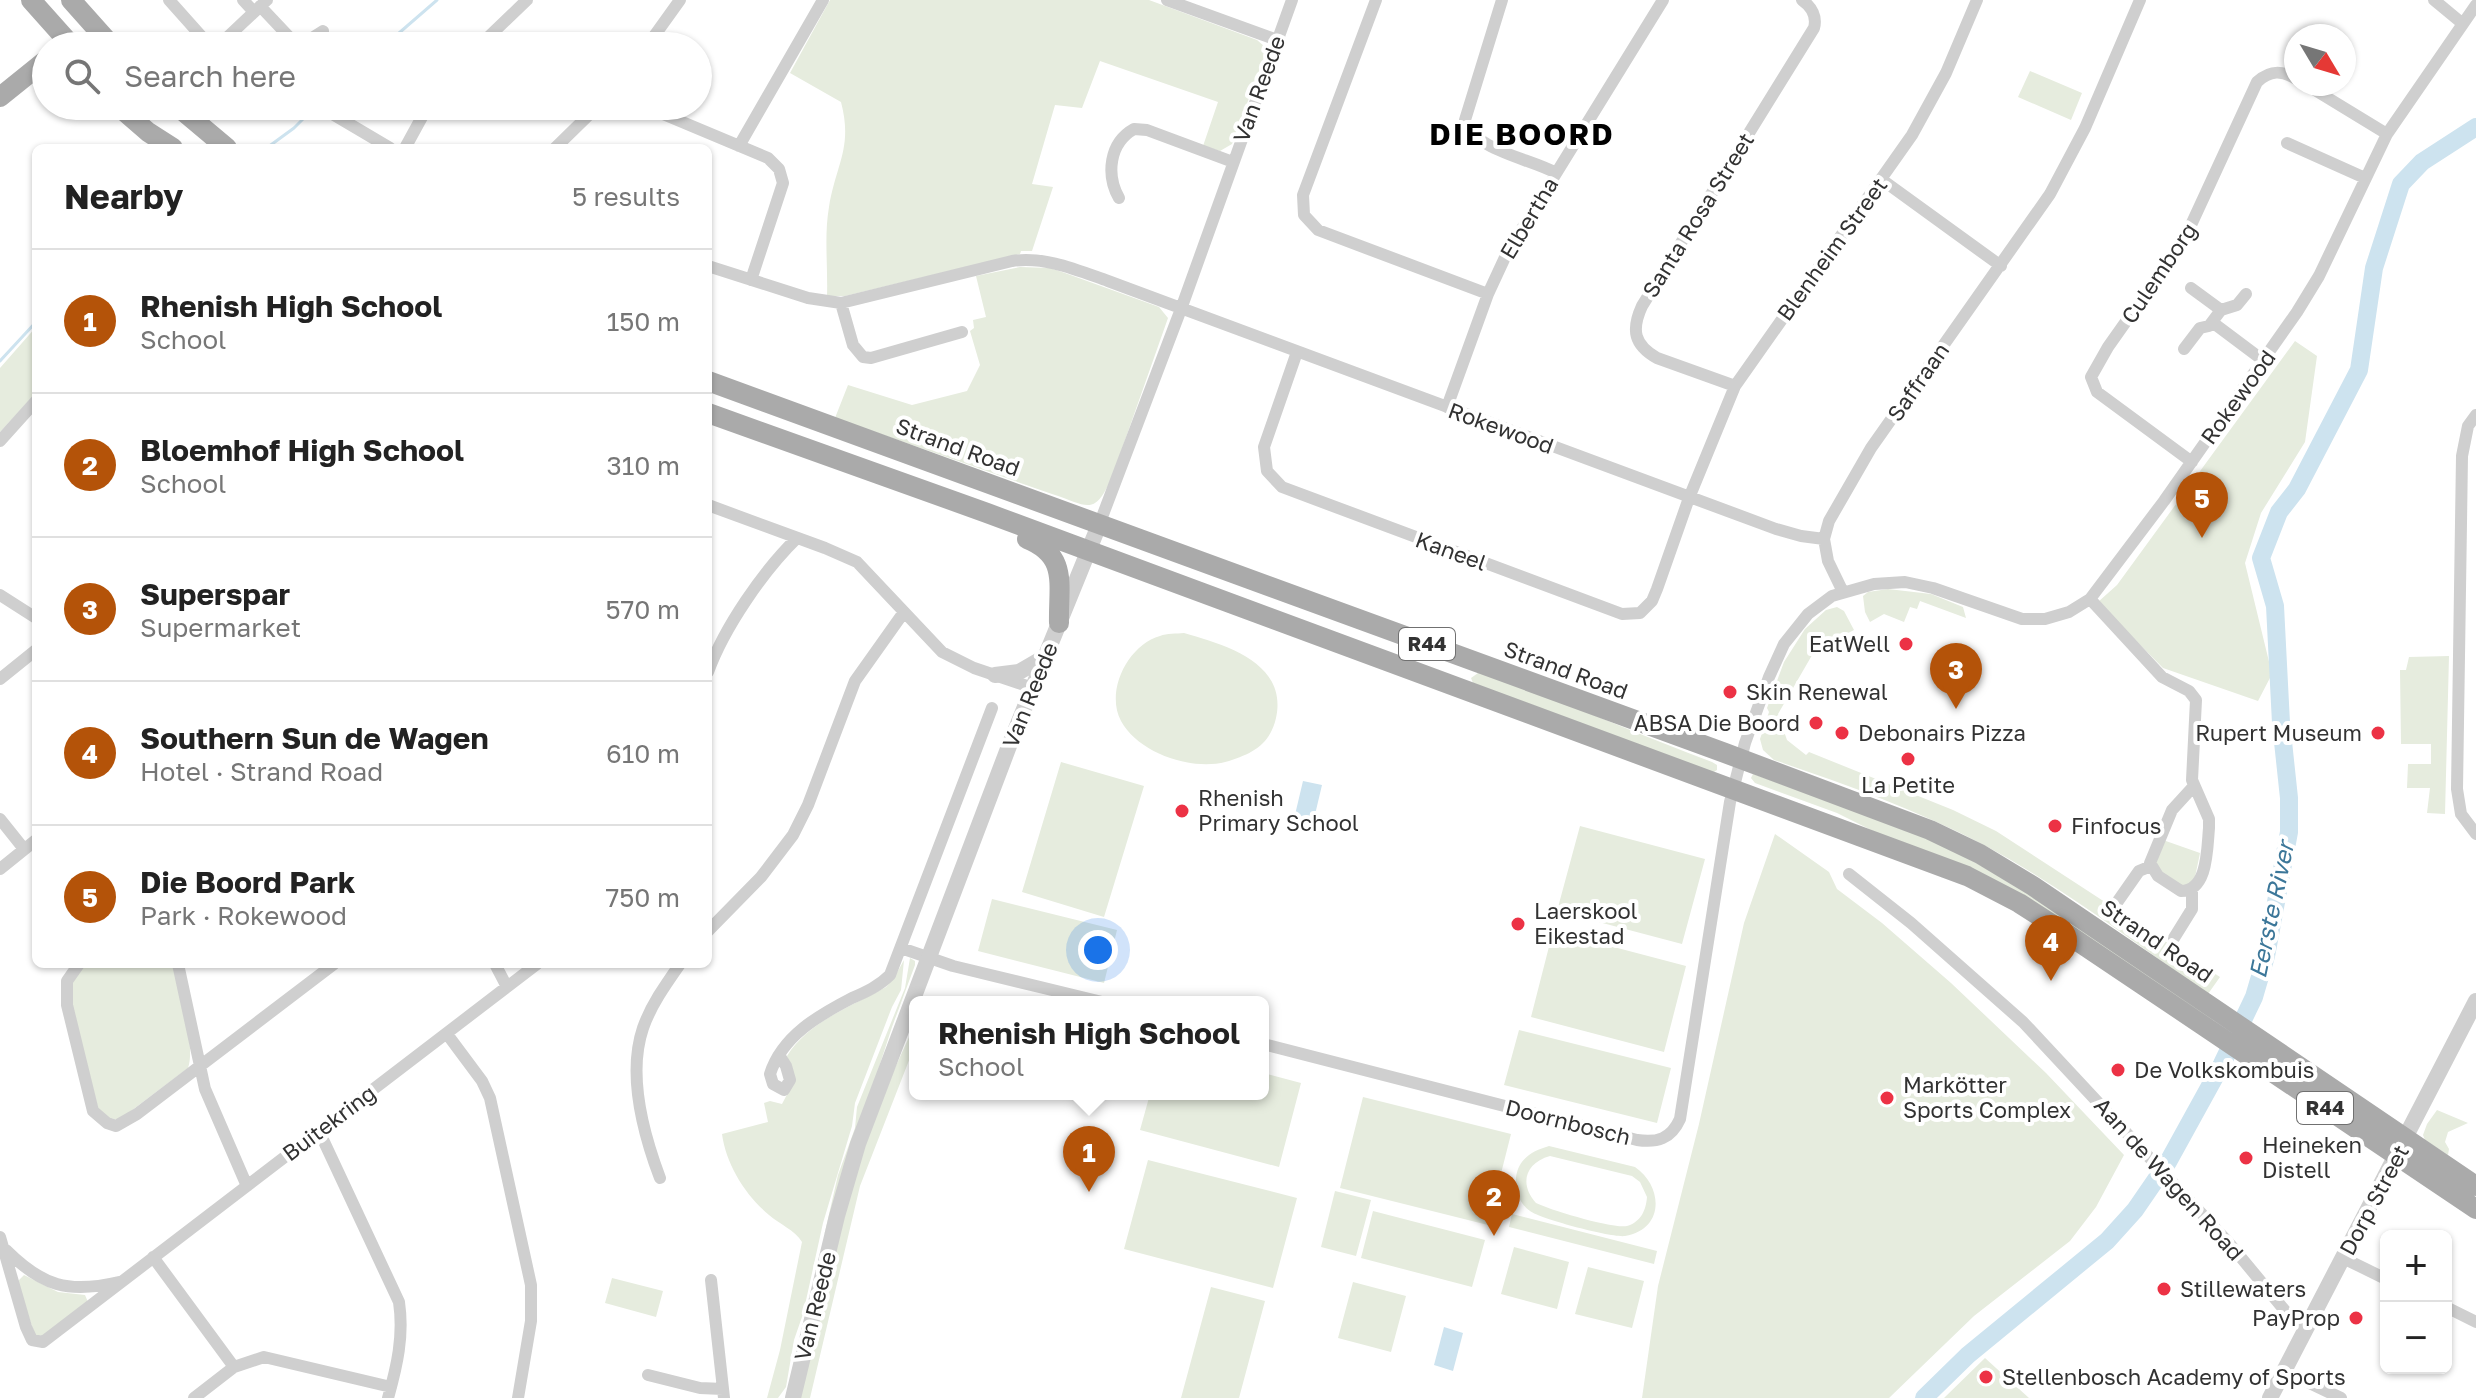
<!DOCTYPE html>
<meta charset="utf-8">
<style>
body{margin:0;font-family:"Golos Text",sans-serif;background:#f6f6f6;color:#222}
.controls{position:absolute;right:24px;bottom:24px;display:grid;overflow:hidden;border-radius:12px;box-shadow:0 2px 6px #0004}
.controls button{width:72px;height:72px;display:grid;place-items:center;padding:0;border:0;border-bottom:2px solid #e0e0e0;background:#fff;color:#222;font:40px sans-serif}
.compass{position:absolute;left:2284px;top:24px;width:72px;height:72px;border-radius:50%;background:#fff;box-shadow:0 2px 6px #0004;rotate:128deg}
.you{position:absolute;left:1098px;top:950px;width:28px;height:28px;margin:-20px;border:6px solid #fff;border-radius:50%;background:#1a73e8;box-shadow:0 0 0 12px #1a73e833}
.badge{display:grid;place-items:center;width:52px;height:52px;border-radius:50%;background:#b45309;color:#fff;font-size:26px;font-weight:700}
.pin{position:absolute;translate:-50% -66px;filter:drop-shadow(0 2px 4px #0008)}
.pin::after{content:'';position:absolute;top:42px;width:28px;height:24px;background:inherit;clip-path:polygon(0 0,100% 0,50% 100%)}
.popup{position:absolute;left:909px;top:996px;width:360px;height:104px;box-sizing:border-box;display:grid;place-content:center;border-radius:12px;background:#fff;filter:drop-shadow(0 2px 6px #0005);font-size:26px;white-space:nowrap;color:#767676}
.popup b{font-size:30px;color:#222}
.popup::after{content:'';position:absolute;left:50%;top:100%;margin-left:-16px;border:16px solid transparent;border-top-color:#fff}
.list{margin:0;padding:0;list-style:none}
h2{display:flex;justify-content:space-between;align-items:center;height:104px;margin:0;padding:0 32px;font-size:34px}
h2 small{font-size:26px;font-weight:400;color:#767676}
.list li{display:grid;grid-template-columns:52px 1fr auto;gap:24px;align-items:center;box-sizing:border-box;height:144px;padding:0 32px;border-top:2px solid #e0e0e0}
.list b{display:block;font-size:30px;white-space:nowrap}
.list p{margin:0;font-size:26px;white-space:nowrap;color:#767676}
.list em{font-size:26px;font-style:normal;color:#767676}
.icon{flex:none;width:44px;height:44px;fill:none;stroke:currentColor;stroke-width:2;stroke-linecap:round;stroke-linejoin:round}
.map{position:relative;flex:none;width:2476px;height:1398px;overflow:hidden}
.search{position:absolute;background:#fff;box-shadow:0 2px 6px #0004;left:32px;top:32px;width:680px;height:88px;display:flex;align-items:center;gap:20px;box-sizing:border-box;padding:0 28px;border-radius:44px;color:#767676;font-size:30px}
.panel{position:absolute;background:#fff;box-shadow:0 2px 6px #0004;left:32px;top:144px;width:680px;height:824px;border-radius:12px}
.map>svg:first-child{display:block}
.green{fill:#e6ecde;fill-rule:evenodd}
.water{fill:#cde3ef}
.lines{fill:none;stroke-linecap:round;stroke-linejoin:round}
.stream{stroke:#cde3ef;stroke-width:3}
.river{stroke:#cde3ef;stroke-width:18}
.minor{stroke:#cfcfcf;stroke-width:12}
.tertiary{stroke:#cfcfcf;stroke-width:16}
.primary{stroke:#aaa;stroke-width:20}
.poi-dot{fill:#ec3245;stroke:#fff;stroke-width:3}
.labels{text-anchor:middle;stroke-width:8;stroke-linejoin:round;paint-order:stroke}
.shield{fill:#fff;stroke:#707070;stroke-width:2}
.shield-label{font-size:20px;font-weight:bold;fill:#323232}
.street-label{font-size:22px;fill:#323232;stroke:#fff}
.poi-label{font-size:22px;fill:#323232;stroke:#fff;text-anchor:start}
.water-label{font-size:24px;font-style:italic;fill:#3c7799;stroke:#fff}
.district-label{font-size:30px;font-weight:bold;letter-spacing:2px;fill:#000;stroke:#fff}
</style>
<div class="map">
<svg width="2476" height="1398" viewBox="0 0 2476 1398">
<rect width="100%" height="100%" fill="#fff"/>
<path class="green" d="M830,0H1149L1257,40L1264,46L1265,55L1232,144L1220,151L1203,146L1218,102L1100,61L1082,108L1055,105L1032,184L1053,187L1032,251H1021L1020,254L845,296H827C828,267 824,235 829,207C836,164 853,148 841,102L790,73Z
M2030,71L2082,93L2071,120L2018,97Z
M1020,267L1050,268L1065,273L1159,307L1168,318L1112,477C1094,517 1089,506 1052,494L835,418L848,385L912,405L967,391L980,365L970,331L974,328L973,320L986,317L976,276Z
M36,327V393L0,432V368Z
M2295,341L2317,356L2305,442L2261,513L2245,563L2272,674L2258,701L2163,668L2098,602L2117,585Z
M1888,589L1931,594L1963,607L1966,618L1920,601L1917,609L1910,607L1904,622L1884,614L1870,622L1865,612L1863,596L1868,592Z
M1837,607L1844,611L1854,630L1815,650L1778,714L1787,740L1806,755L1809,752L1953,810L1996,831L2220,977L2208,994C2135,943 2062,887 1984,845C1917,810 1845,784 1774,760L1763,750L1760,739L1769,712L1767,708L1784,662L1805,629L1826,610Z
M1184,633C1226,645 1288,663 1276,718C1270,744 1253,753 1229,761C1194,772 1139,754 1121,721C1105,691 1128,645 1160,636C1167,633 1176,634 1184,633Z
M2449,656L2445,814L2427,813L2430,788H2407L2408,764H2431V744H2401L2400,670H2406L2409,657Z
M1478,673L1488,674C1564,702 1637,734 1712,762L1717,765V770L1712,773L1473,683L1471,678Z
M1061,762L1144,786L1104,917L1022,892Z
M1753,774L1916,832L2015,883L2214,1017L2211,1023L1877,833L1837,813L1755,783L1751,778Z
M1580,826L1705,859L1682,944L1557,911Z
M1775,834L1829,872L1837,889L1882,923L1951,983L2046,1073L2124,1155L2096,1207L2070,1241L1974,1316L1889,1398H1642L1658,1286L1699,1124L1744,923Z
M2163,840L2200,853L2194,882L2182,887L2154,866Z
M992,899L1117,930L1104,983L978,951Z
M1553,931L1686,966L1664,1052L1531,1017Z
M910,958L915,961V965L892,1027L824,1236L838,1175L855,1128L857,1107L905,988Z
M904,960L901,990L892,1007L855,1103L852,1126L823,1223L803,1314L794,1340L786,1387L778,1398H767L780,1350L802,1242C795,1230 779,1224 769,1215C745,1195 726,1164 722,1134L768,1122L764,1103L770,1101L782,1104L792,1085L787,1056C808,1022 852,1006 886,987L894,978Z
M87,964H174C179,988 196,1046 188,1068L119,1120L100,1116L73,1009L71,981Z
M915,1024V1045L860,1186L810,1398H800L855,1171L894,1070Z
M1519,1030L1671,1068L1657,1123L1504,1085Z
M1263,1073L1301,1083L1279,1167L1140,1130L1150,1094H1263Z
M1363,1097L1511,1134L1488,1225L1340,1188Z
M2437,1110L2468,1123L2448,1132L2445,1142L2449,1149L2448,1155L2425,1140L2423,1135L2427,1124Z
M1549,1146L1635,1167C1664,1187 1664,1230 1625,1236C1612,1238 1541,1219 1530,1211C1519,1203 1515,1191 1516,1178C1518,1159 1532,1151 1549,1146ZM1550,1156L1632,1176L1640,1182L1647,1197C1646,1210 1641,1222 1627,1226C1613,1229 1550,1210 1536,1203C1519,1184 1525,1163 1550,1156Z
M1148,1160L1297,1198L1273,1288L1124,1249Z
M1335,1191L1371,1200L1356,1256L1321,1247Z
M1373,1211L1485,1240L1472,1287L1361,1258Z
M1512,1214L1657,1251L1654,1264L1509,1227Z
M1514,1247L1569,1262L1557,1309L1501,1294Z
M1588,1267L1644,1281L1632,1328L1575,1314Z
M24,1275L58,1292L85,1295L88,1302L45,1337L36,1338L17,1282Z
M612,1278L663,1291L656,1317L605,1303Z
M1353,1282L1406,1296L1391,1352L1338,1338Z
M1211,1287L1265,1301L1239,1398H1181Z
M1985,1358L2029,1398H1944Z"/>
<path class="water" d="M1303,781L1322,785L1313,823L1294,819Z
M1444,1327L1463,1333L1453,1371L1434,1365Z"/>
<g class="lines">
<path class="stream" d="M384,46L437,0
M268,147L294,128L311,111
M0,361L36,322"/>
<path class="river" d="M1924,1398L1968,1355L2107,1241L2135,1210L2168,1162L2222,1064L2254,997L2266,956L2289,832V798L2281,723L2275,606L2261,558L2279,512L2297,489L2359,370L2374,268L2401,184L2422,162L2476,127"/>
<path class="minor" d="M169,0L210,46
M243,0L254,12
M1167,0L1277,40
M1376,0L1303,195L1304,215L1318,230L1488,294
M1502,0L1465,120C1475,151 1529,158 1556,173
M2434,0L2463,24
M260,6L293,41L301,45L323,31
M218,46L267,0
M479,46L527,0
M647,46L680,0
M2305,84L2387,134
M319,106L390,148
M644,106L768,158L779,169L783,183L751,280
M2287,143L2365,178
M739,146L823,0
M405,148L428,106
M555,148L598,106
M1881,179L2001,266
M1119,198C1106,175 1109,143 1134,129L1147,130L1233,162
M708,266L808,298L841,303L1012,261C1045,256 1077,270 1108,281L1776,529L1801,536L1824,539
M841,303L853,345L863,357L871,358L962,332
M2221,310L2237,305L2246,294
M2212,322L2264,361
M2184,349L2200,328L2209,326L2221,310L2191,288
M1297,352L1264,447L1267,471L1282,487L1622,614L1640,613L1652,601L1657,589L1689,498L1735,386L1912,135L1946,73L1977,0
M1735,386L1657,358C1634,345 1631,330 1642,306L1814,28C1817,17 1812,7 1802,0
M1447,407L1488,294L1507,253L1663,0
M2476,415L2468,426L2462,456L2457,789L2461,814L2476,834
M0,441L36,401
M2192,462L2097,392L2091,377L2108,347L2185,238L2257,82C2270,70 2282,70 2296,79
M708,505L825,548L857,562L942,652L974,668L1033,688
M1099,525L1181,309L1292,0
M1843,592L1828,561L1824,539L1829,521L1871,448L2050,194L2085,128L2140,0
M0,595L36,618
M2090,599L2162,677L2189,691L2196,700L2192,780L2209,819V828C2207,849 2208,891 2181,891L2158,876L2150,863L2172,810L2193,787
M708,672C724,628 763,571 797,538
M0,679L36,650
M0,819L24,849
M0,869L36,840
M1849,874L1911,923L2023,1022L2229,1243L2291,1318L2306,1329
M2118,901L2139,871L2151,866
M708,931L761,877L793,835L808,805L855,681L904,612
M2174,938L2192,909V890
M901,948L953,966L1102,1002
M79,964L67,981V1005L93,1111L107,1123L116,1126L137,1114L334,964
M178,964L205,1089L247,1186
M495,964L507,987
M447,1034L482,1081L490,1098L531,1285V1321L518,1398
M1263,1044L1637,1140C1657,1143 1671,1139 1680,1119L1730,802L1745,743L1769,677L1784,644L1808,614L1832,596L1874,584L1905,582L1933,588L2022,619H2045L2069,612L2090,599L2164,501L2297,312L2319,276L2387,134L2476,5
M779,1055L786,1066L790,1080L784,1090L773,1084L770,1074C782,1036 819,1015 852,998C866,992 879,986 890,975L992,708
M319,1131L399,1302C404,1336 397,1366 388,1398
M660,1178C643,1133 627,1075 643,1028C651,1005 666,984 680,964
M0,1237L26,1327L32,1340L43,1342L537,964
M6,1250C42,1286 68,1294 119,1282
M153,1257L234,1367
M2343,1258L2386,1279
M711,1280L724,1398
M2446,1307L2476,1322
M2284,1371L2341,1398
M648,1375L700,1388L723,1389
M194,1398L234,1367L264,1357L391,1387"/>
<path class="tertiary" d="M995,675L1019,672L1045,657
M793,1398L837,1216L858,1144L1009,746L1099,525
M2270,1398L2476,1001"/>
<path class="primary" d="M31,0L72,46
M71,0L112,46
M0,97L46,60
M118,106L148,132L173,148
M177,106L227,148
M708,381L1725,753L1930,830L1980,854L2033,886L2476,1186
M708,413L987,513L1967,876L2019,903L2070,936L2476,1209
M1027,539C1069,556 1058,585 1059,623"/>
</g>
<g class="poi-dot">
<circle cx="1906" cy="644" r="8"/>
<circle cx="1730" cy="692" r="8"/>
<circle cx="1816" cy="723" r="8"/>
<circle cx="1842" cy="733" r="8"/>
<circle cx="2378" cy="733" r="8"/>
<circle cx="1908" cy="759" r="8"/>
<circle cx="1182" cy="811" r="8"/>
<circle cx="2055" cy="826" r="8"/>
<circle cx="1518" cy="924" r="8"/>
<circle cx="2118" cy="1070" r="8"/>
<circle cx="1887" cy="1098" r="8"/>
<circle cx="2246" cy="1158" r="8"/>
<circle cx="2164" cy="1289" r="8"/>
<circle cx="2356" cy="1318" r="8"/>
<circle cx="1986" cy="1377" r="8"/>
</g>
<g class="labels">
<g class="shield">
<rect x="1399" y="628" width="56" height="32" rx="6"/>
<rect x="2297" y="1092" width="56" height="32" rx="6"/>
</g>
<g class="shield-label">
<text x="1427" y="651">R44</text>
<text x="2325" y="1115">R44</text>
</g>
<g class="street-label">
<text transform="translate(1259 89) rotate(-70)" y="8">Van Reede</text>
<text transform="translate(1698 215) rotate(-58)" y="8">Santa Rosa Street</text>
<text transform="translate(1529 218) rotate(-59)" y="8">Elbertha</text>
<text transform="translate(1832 249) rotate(-54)" y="8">Blenheim Street</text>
<text transform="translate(2159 273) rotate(-56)" y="8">Culemborg</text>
<text transform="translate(1918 382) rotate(-55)" y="8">Saffraan</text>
<text transform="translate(2238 397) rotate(-54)" y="8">Rokewood</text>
<text transform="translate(1501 428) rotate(20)" y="8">Rokewood</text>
<text transform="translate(958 447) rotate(20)" y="8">Strand Road</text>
<text transform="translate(1451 551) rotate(20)" y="8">Kaneel</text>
<text transform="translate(1566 670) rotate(20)" y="8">Strand Road</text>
<text transform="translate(1030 695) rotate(-68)" y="8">Van Reede</text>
<text transform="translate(2157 941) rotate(34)" y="8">Strand Road</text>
<text transform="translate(1568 1122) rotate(14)" y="8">Doornbosch</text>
<text transform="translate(329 1123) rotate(-37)" y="8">Buitekring</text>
<text transform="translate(2169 1179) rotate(48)" y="8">Aan de Wagen Road</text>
<text transform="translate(2374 1200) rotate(-62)" y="8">Dorp Street</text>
<text transform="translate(815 1306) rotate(-76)" y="8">Van Reede</text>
</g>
<g class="poi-label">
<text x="1890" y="652" text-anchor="end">EatWell</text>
<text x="1746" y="700">Skin Renewal</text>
<text x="1800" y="731" text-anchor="end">ABSA Die Boord</text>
<text x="1858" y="741">Debonairs Pizza</text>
<text x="2362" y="741" text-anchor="end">Rupert Museum</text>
<text x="1908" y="793" text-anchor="middle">La Petite</text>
<text x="1198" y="806">Rhenish<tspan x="1198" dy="25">Primary School</tspan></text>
<text x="2071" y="834">Finfocus</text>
<text x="1534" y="919">Laerskool<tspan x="1534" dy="25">Eikestad</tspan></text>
<text x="2134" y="1078">De Volkskombuis</text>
<text x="1903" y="1093">Markötter<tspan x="1903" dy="25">Sports Complex</tspan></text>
<text x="2262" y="1153">Heineken<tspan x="2262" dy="25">Distell</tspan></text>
<text x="2180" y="1297">Stillewaters</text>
<text x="2340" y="1326" text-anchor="end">PayProp</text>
<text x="2002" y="1385">Stellenbosch Academy of Sports</text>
</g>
<g class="water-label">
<text transform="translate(2272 910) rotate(-78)" y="8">Eerste River</text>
</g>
<g class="district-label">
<text x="1522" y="145">DIE BOORD</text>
</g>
</g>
</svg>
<div class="controls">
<button>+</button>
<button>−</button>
</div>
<svg class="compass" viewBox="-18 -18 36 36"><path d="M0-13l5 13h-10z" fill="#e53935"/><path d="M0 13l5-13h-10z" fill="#767676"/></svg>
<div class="you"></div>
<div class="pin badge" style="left:1089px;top:1192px">1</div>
<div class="popup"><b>Rhenish High School</b>School</div>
<div class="pin badge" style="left:1494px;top:1236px">2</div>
<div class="pin badge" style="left:1956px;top:709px">3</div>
<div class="pin badge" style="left:2051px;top:981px">4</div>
<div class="pin badge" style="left:2202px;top:538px">5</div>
<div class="search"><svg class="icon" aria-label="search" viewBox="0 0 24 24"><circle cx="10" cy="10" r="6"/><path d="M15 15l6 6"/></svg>Search here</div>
<section class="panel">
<h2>Nearby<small>5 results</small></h2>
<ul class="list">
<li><span class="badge">1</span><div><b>Rhenish High School</b><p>School</p></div><em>150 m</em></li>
<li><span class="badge">2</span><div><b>Bloemhof High School</b><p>School</p></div><em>310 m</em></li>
<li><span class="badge">3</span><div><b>Superspar</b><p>Supermarket</p></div><em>570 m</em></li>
<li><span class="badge">4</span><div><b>Southern Sun de Wagen</b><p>Hotel · Strand Road</p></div><em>610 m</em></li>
<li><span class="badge">5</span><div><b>Die Boord Park</b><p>Park · Rokewood</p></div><em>750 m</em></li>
</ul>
</section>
</div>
